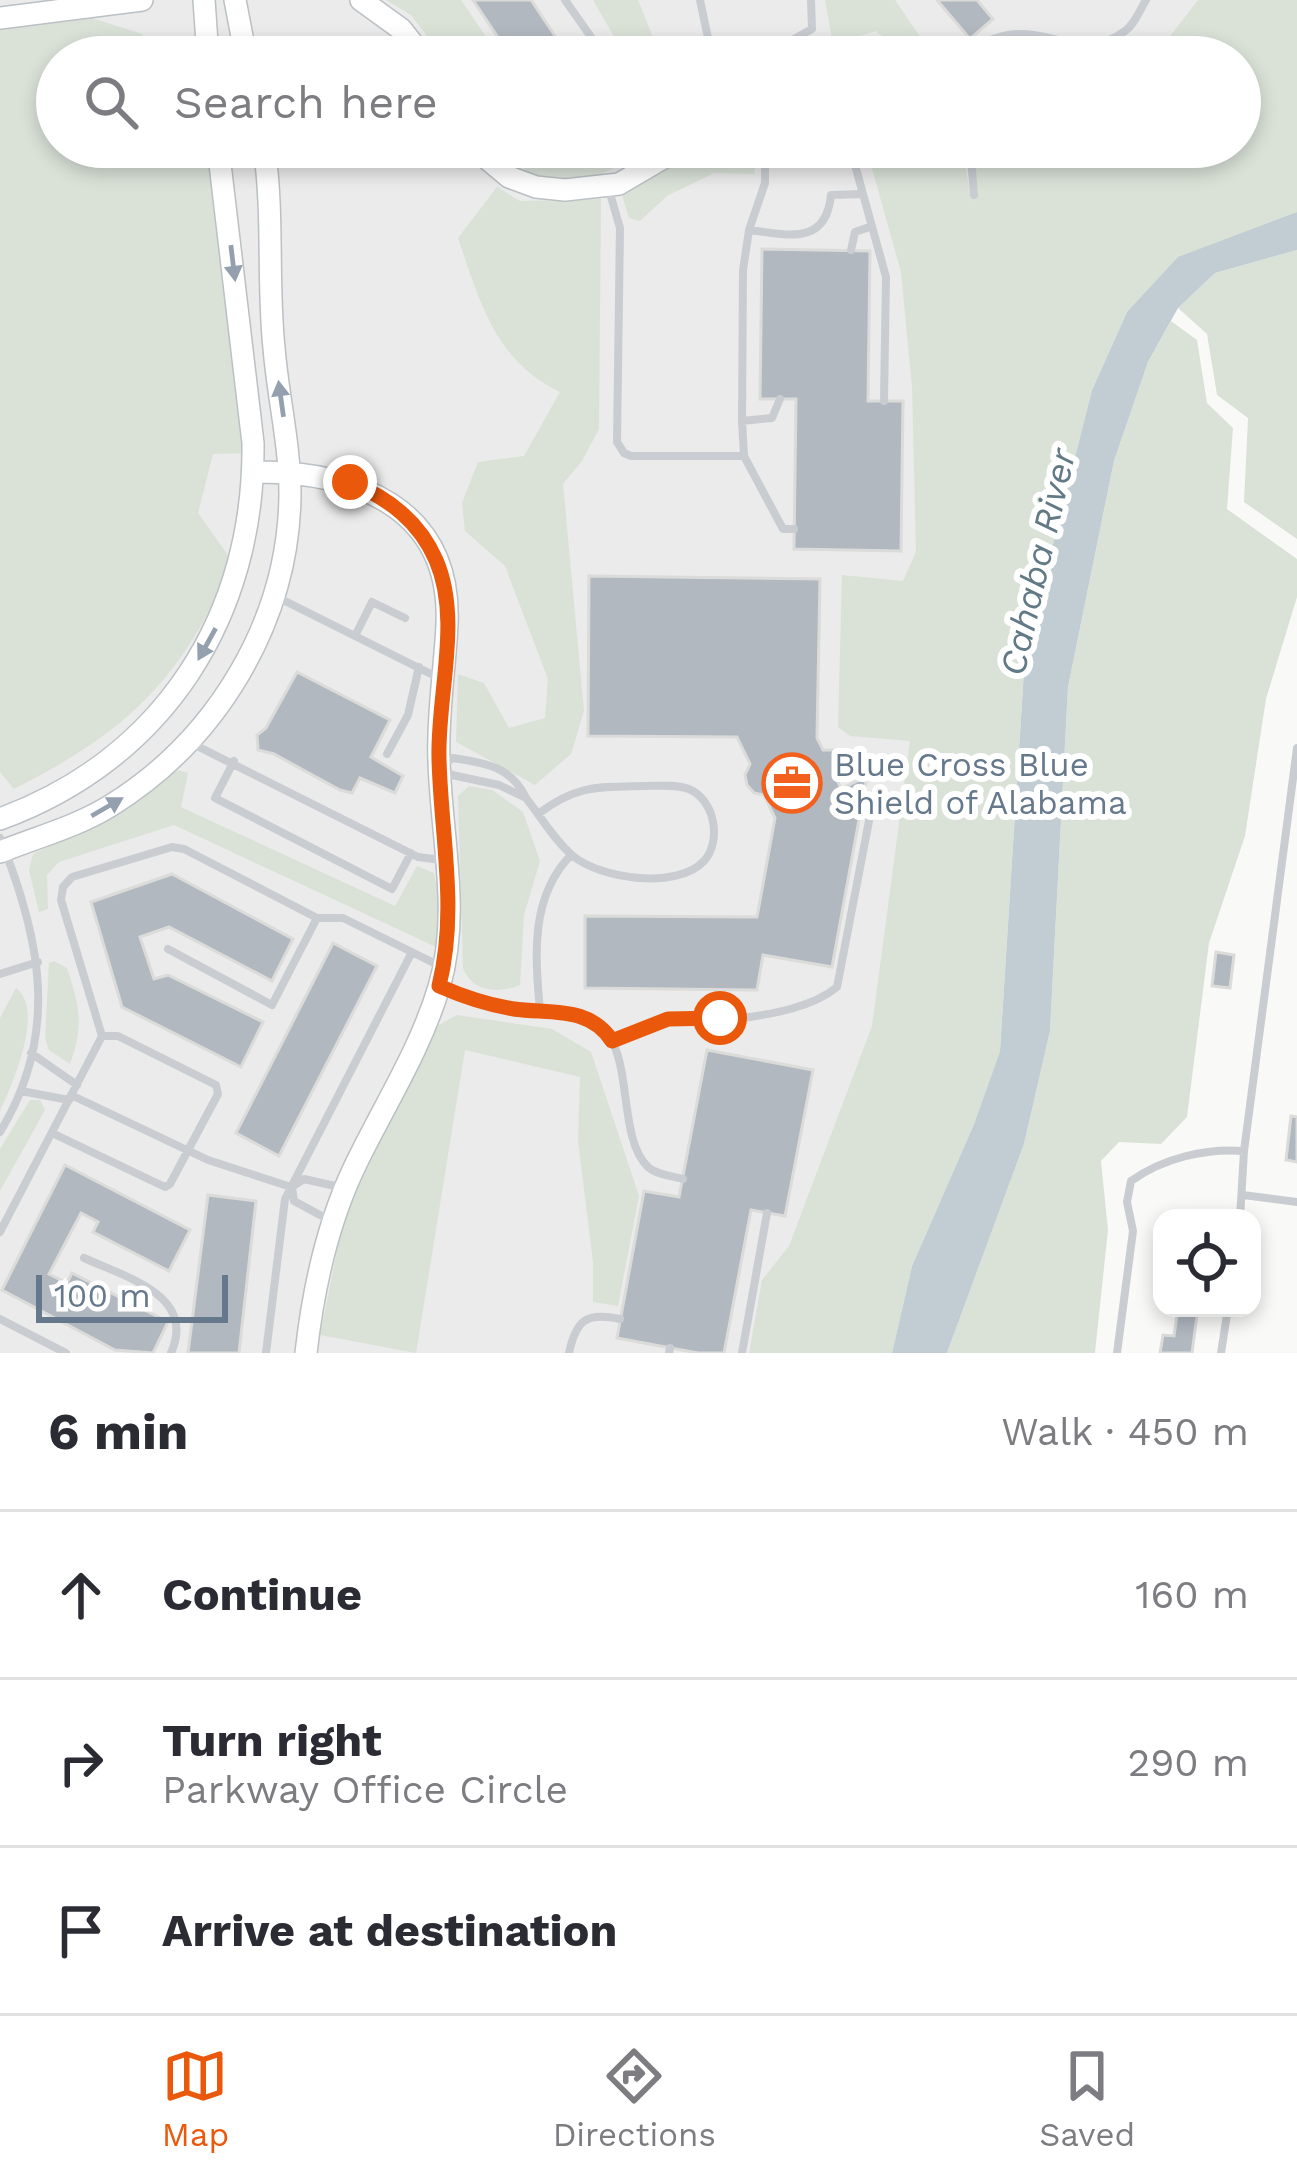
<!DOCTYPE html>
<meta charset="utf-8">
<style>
body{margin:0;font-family:"Work Sans",sans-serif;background:#f7f7f7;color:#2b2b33}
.controls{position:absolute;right:36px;bottom:36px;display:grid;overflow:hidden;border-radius:24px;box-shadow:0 6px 18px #0003}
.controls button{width:108px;height:108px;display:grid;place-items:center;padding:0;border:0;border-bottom:3px solid #e1e1e2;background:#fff;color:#2b2b33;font:60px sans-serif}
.scale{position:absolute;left:36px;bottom:30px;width:192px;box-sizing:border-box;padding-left:12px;border:6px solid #66788b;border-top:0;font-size:33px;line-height:42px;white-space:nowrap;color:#66788b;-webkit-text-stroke:9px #fff;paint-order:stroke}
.stop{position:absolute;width:36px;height:36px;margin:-27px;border:9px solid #ea580c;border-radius:50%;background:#fff}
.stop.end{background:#ea580c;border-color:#fff;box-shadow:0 3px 12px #0008}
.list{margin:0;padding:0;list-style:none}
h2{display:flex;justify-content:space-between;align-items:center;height:156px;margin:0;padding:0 48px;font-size:51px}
h2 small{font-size:39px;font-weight:400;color:#7c7c81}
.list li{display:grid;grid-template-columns:78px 1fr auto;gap:36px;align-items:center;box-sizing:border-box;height:168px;padding:0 48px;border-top:3px solid #e1e1e2}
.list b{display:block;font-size:45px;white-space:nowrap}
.list p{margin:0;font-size:39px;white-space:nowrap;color:#7c7c81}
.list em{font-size:39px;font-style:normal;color:#7c7c81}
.icon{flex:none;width:66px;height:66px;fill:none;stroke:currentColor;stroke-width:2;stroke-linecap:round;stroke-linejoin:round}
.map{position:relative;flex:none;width:1297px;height:1353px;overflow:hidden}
.search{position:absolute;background:#fff;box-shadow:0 6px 18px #0003;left:36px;right:36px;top:36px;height:132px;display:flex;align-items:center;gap:30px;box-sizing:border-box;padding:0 42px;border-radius:66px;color:#7c7c81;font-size:45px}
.sheet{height:660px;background:#fff}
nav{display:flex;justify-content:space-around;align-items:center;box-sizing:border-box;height:168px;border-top:3px solid #e1e1e2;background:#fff;font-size:33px;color:#7c7c81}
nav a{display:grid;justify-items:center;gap:6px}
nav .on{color:#ea580c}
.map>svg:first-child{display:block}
.built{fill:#eaebea;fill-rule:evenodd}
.green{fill:#dae2d8}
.water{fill:#c2cdd3}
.building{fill:#b1b8c0;stroke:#dbdbd9;stroke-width:3}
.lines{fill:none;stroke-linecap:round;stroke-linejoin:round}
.secondary-casing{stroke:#bbc0c5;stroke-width:24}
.lane{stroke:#c9cdd1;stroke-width:8}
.secondary{stroke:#fff;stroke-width:21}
.oneway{fill:#94a0ae}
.route{stroke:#ea580c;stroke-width:15}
.labels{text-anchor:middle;stroke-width:12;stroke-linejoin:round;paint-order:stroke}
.poi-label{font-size:33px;fill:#66788b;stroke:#fff;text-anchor:start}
.water-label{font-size:36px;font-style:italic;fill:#627986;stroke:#fff}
</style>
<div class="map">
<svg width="1297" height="1353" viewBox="0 0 1297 1353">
<rect width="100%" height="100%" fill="#f9faf7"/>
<path class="built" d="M0,0H1297V179L1089,290L833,1353H0ZM57,57H1240V147H57Z"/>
<path class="green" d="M386,0H461L500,57H443L411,15Z
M593,0H638L661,57H626Z
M825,0H895L934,57H891L887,40L876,31L833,44Z
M1198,0H1297V212L1274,222L1127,312L1092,390L1025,655L1000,1051L974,1124L912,1266L892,1353H749L762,1280L789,1246L872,1026L910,741L850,736L838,727L842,575L903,581L916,552L912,387L901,272L866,147H962L972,204L966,147H1240V57H1140L1157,53Z
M92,18L142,34L155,57H57V147H210L242,453L213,454L198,513L228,555C226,582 215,600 202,624C155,706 98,746 14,789L0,772V30Z
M497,147H524L557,155L580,147L660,148L587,180L532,175Z
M700,147H747L756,165L754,174L714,173L667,196L640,221L629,218L621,192Z
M497,187L520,201L601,199L599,429L582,461L563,484L584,711L571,754L535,785L456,742L458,674L484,683L509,728L545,718L548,679L505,566L465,531L462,503L478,462L524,456L560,392C495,361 480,302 458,238Z
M1297,250V539L1244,502L1248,418L1217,395L1207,334L1178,308L1215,273Z
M1171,321L1197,340L1207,403L1233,428L1227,509L1297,559V597L1266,699L1245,836L1209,943L1187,1117L1161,1144L1119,1142L1101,1161L1108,1230L1095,1353H947L1024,1144L1050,1031L1068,687L1114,461L1148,362Z
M178,770L188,773L181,807L395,906L417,866L434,873L443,920L436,947L174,825L59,862L47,875L48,909L39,912L29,870L33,854L91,827Z
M469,786L492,790L523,812L540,861L524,915L520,985C498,994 472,992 463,968L458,796Z
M54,961L67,968C80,1007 84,1025 70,1064L49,1050L45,1038L49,963Z
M16,988C45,1009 13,1083 0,1111V1018Z
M457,1015L552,1029L591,1052L639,1196L618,1306L593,1302V1262L578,1141L580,1077L465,1050L416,1353L320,1335L344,1217L435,1027Z
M30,1100H40L45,1110L0,1191V1149Z"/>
<path class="water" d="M1297,212V250L1215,273L1178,308L1148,362L1114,461L1068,687L1050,1031L1024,1144L947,1353H892L912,1266L974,1124L1000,1051L1025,655L1092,390L1127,312L1178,257Z"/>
<path class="building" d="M473,0H531L569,57H511Z
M937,0H977L993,19L970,39Z
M762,249L870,251L868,401H903L901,551L794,549L796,399H760Z
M589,576L820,579L817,738L823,750H833L843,770L834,773L841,789L867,776L832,967L763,955L757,990L585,988V916L757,917L775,818L764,795L754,793L747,785L745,775L750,764L737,737L588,736Z
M297,672L390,720L371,757L403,776L395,793L360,778L352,793L340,790L274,754L258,750L257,735L266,728Z
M172,874L293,939L272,981L169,927L140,937L154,979L168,975L263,1022L241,1067L122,1007L91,902Z
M333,943L377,966L279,1156L236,1133Z
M1216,952L1234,955L1230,988L1212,986Z
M707,1050L813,1070L785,1216L751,1210L724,1353H698L617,1338L644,1191L679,1197Z
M1291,1116L1297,1117V1162L1286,1160Z
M65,1165L190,1230L169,1271L93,1232L98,1222L81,1213L49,1274L67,1283L72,1273L168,1322L153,1353L115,1350L2,1290Z
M208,1195L256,1201L239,1353H188Z
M1178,1308H1198L1192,1353H1160L1163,1335L1174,1336Z"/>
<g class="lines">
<defs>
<path id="secondary" d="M204,0L208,57
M235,0L246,57
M361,0L401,29L423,57
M0,18L142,0
M473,147L509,177L536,187L565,190L619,184L682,147
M254,472C353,471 452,506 447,624C445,670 437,715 439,761C441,836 461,913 439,987C420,1051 382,1109 354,1168C327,1225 313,1291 306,1353
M0,819C164,759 255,616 253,443L218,147
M0,852C37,837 76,827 110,806C217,740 289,621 290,494C290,445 278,397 274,348C267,281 274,214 264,147"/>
</defs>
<use href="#secondary" class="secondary-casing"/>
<path class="lane" d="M565,0L605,57
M700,0L712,57
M785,44L812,29L811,0
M754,57L785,44L788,57
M964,57C1031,0 1072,72 1125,31C1134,25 1140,10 1146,0
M759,147L765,162V183L749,230L743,270L742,421L744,456L783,529H794
M970,147L974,195
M764,156L852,155
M609,190L620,228L617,442L624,453L631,456H744
M863,194L886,277L884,401
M749,230C788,235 826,246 831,195L863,194L850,147
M851,250L855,232L872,226
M742,421L772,418L780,399
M277,597L441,679
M355,636L372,602L405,618
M191,743L418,857L442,860
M387,754L408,715L419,667
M453,758C485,763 511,766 526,798L499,785L452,775L439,767Z
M234,761L215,798L392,889L411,853
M526,798C541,817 555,841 573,856C601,879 677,890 704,861C722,841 715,800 689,789C676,784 657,786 643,786C597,787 576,785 538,814
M0,838C41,939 60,1034 0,1132
M168,949L272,1005L317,918
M0,974L38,962
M440,987C464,997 487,1005 512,1008C542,1013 588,1005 608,1034C632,1068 619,1139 648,1167C657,1175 672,1176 683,1179
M540,1011C535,955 530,897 571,855
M742,1018C773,1014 813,1007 837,987L874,795
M612,1041L668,1019L732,1018
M31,1053L77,1085
M21,1091L69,1100
M71,1095L208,1160L291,1187
M52,1133L165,1187L170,1184L218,1094L216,1085L118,1036H102
M1243,1195L1297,1202
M1240,1218L1244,1151L1297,748
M331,1221L294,1201L292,1187L304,1179L344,1188
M0,1232L102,1036L61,900L63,887L72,877L172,847L184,849L317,918H343L442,967
M84,1258C125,1277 197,1295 171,1353
M0,1319L66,1353
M266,1353L285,1199L412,952
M569,1353C576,1320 586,1312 620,1319
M669,1353L670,1348
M742,1353L767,1213
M1117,1353L1133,1231L1127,1202L1131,1181C1163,1158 1206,1148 1244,1151
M1221,1353L1228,1308"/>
<use href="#secondary" class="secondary"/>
</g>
<defs><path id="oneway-solid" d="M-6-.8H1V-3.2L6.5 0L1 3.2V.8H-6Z" transform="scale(3)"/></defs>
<g class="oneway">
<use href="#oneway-solid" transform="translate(233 263) rotate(83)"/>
<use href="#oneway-solid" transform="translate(281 399) rotate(-98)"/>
<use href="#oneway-solid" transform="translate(207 644) rotate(119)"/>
<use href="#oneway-solid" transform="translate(107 807) rotate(-30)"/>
</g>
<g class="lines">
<path class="route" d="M350,482C388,498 419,521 436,560C462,620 437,695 439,759C441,837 458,910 439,986C464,997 488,1005 514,1009C551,1014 590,1006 612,1041L668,1019L720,1018"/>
</g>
<defs>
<symbol id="office-ring" viewBox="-11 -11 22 22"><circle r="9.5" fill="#fff" stroke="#f35f1d" stroke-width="1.5"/><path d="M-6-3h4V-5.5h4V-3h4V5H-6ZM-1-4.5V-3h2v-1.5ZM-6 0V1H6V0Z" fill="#f35f1d"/></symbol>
</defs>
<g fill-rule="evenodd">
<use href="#office-ring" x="759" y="750" width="66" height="66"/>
</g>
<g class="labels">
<g class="poi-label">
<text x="834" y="776">Blue Cross Blue<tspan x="834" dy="38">Shield of Alabama</tspan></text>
</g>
<g class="water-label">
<text transform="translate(1037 562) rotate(-77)" y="13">Cahaba River</text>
</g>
</g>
</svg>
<div class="controls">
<button><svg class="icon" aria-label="locate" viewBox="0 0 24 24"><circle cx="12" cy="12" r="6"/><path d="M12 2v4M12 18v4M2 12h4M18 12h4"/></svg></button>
</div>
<div class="scale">100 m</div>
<div class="stop" style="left:720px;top:1018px"></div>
<div class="stop end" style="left:350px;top:482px"></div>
<div class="search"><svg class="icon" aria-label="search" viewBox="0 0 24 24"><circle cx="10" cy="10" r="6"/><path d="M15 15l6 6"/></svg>Search here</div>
</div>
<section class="sheet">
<h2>6 min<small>Walk · 450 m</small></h2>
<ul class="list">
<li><svg class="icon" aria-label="ahead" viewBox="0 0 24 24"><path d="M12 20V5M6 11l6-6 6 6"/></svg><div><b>Continue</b></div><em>160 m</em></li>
<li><svg class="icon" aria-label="right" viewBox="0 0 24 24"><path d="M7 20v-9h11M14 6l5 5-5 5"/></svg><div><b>Turn right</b><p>Parkway Office Circle</p></div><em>290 m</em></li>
<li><svg class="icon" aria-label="arrive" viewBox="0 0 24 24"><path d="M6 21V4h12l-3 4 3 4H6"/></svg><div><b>Arrive at destination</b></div></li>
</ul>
</section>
<nav>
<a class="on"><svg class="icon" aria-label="map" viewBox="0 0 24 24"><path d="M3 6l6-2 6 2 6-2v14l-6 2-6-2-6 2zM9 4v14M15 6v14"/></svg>Map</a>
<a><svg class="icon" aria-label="directions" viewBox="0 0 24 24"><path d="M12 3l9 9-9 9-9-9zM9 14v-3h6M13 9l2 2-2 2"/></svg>Directions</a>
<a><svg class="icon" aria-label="saved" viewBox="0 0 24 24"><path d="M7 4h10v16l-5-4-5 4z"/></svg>Saved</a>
</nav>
